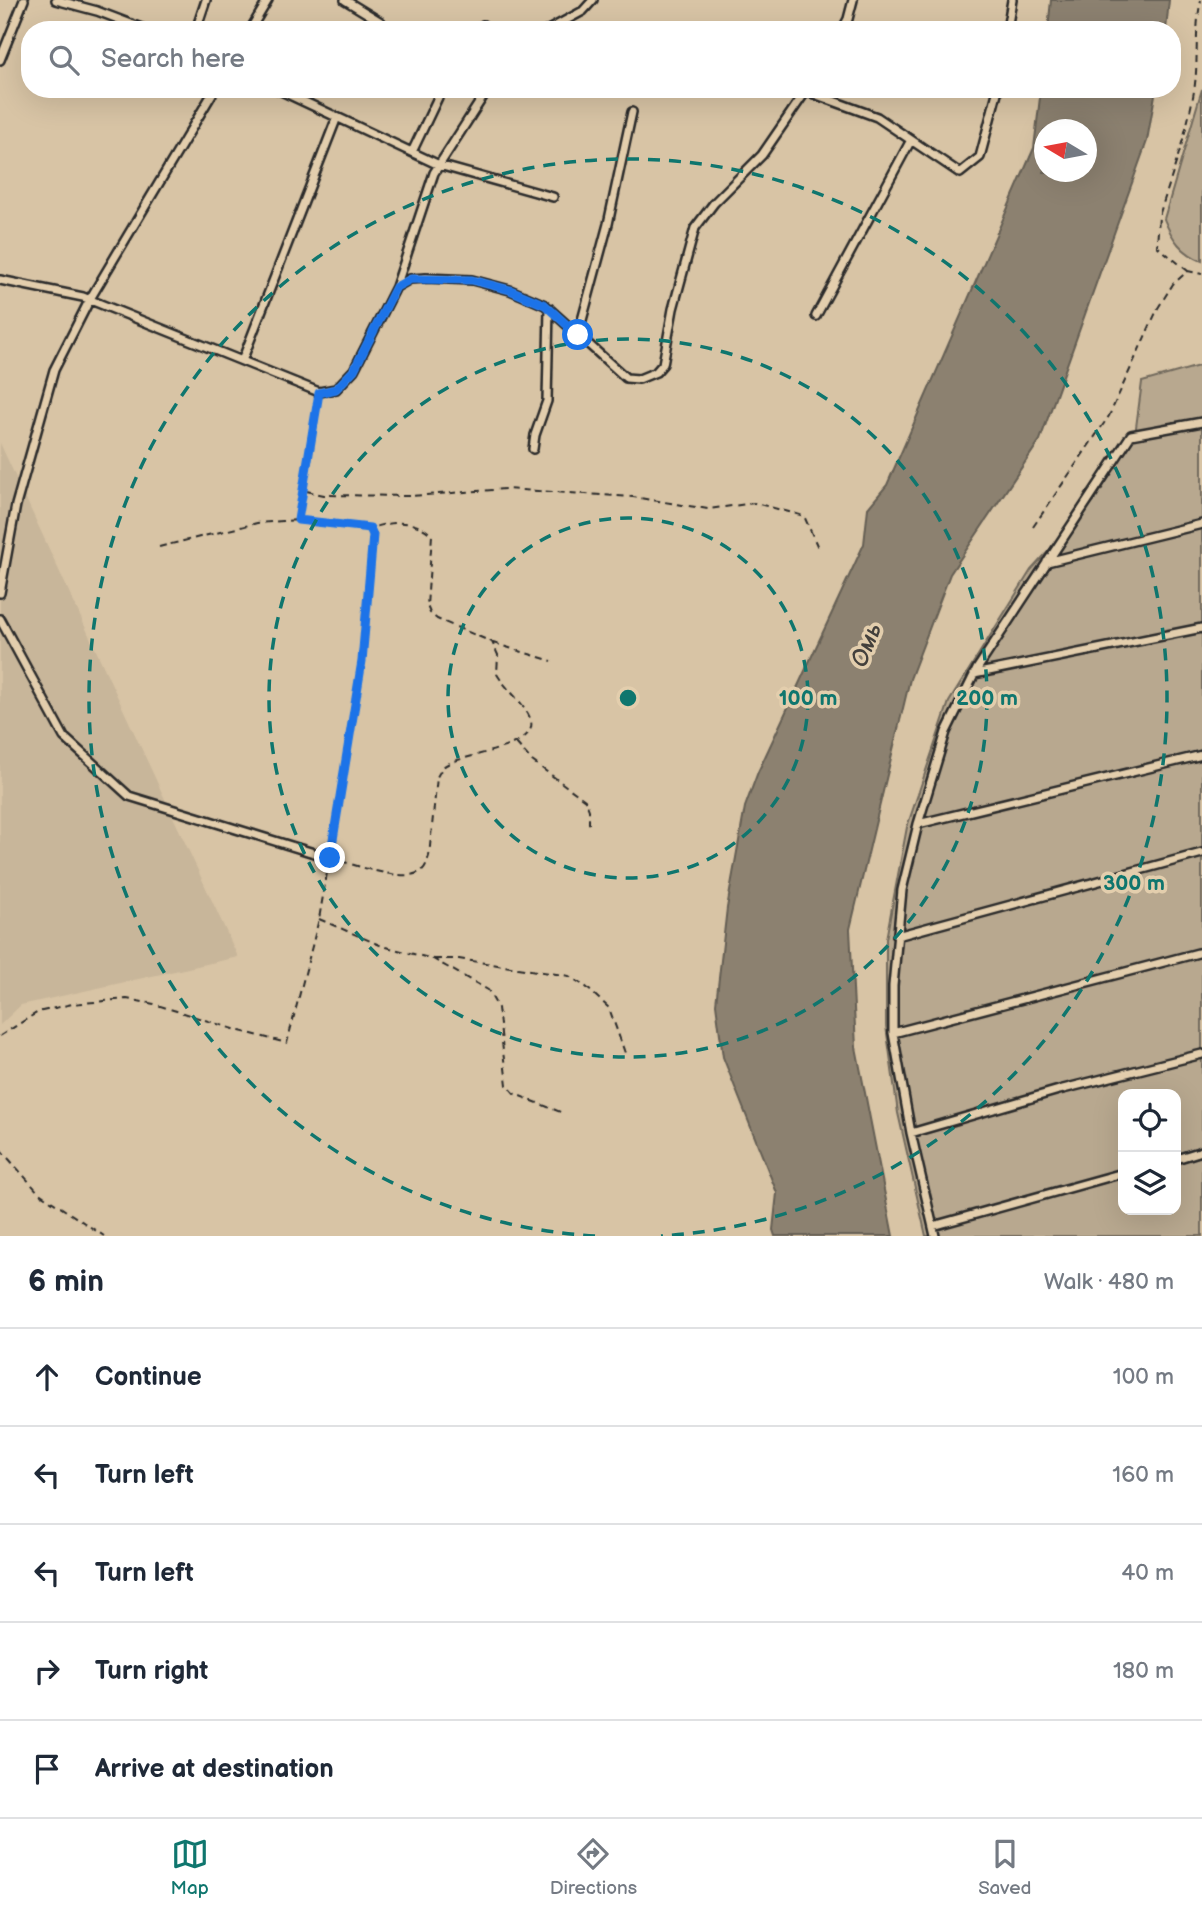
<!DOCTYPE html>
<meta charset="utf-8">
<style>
body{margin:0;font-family:"Balsamiq Sans",sans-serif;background:#f6f6f7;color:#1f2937}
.controls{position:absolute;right:21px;bottom:21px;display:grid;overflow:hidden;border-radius:14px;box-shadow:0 7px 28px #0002}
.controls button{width:63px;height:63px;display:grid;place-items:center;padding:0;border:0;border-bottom:2px solid #e0e1e3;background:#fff;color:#1f2937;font:35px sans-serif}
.compass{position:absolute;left:1034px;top:119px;width:63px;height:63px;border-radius:50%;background:#fff;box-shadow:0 7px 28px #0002;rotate:280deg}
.stop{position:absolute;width:21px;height:21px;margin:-16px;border:5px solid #1a73e8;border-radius:50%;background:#fff}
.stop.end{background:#1a73e8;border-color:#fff;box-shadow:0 2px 7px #0008}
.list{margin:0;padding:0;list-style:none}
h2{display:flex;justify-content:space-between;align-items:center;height:91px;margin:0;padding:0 28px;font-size:30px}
h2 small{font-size:23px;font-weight:400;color:#747a83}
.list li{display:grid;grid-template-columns:46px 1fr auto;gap:21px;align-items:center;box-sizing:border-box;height:98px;padding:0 28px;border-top:2px solid #e0e1e3}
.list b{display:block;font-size:26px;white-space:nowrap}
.list em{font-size:23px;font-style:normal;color:#747a83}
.icon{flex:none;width:38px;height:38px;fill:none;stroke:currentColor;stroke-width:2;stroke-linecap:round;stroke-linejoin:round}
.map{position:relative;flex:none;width:1202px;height:1236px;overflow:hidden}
.search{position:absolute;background:#fff;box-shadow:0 7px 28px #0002;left:21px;right:21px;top:21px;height:77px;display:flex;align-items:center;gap:18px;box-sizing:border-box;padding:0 24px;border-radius:28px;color:#747a83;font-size:26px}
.sheet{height:581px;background:#fff}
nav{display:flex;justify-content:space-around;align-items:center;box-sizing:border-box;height:98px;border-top:2px solid #e0e1e3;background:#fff;font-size:19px;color:#747a83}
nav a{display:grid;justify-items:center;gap:4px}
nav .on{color:#0f766e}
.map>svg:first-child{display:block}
.built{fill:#c8b69a}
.green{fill:#b8a88f;stroke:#726a5d;stroke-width:2;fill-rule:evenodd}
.water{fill:#8c816f;stroke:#655f54;stroke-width:2;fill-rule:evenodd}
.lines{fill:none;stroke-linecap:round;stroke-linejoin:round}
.lane-casing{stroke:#2b2b2b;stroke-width:12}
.path{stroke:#2b2b2b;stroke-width:2;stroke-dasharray:7 5;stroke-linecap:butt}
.lane{stroke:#e3cead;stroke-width:7}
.route{stroke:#1a73e8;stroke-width:9}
.ring{fill:none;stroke:#0f766e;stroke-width:3.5;stroke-dasharray:12 9}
.labels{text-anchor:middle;stroke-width:7;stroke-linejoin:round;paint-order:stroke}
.water-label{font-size:24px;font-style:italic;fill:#43403c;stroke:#e3cead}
.centre{fill:#0f766e;stroke:#e3cead;stroke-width:3.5}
.ring-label{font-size:21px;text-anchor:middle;font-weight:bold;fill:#0f766e;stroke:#e3cead;stroke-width:7;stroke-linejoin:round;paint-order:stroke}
</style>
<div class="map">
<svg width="1202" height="1236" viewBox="0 0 1202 1236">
<rect width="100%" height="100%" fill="#d8c4a5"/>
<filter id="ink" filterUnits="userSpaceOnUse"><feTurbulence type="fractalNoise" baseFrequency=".0143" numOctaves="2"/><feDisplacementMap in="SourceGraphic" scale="14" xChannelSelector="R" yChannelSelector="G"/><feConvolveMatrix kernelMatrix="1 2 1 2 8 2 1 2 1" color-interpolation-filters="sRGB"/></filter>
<g filter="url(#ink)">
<path class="built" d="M0,443L238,957L21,1005L0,1025Z"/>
<path class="green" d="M1202,89V261C1182,253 1172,239 1164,219Z
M1202,365V1236H926L898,1113L886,1026V939L907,827L949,702L1031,570L1095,500L1135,435L1142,382ZM1123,1094H1176V1210H1123Z"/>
<path class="water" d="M1051,0H1169L1166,30H1048Z
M1041,89H1156L1147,141L1040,440L950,574L910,679L850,929L856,1047L893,1236H775L773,1230L777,1193L723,1057L716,1004L727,908L745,807L758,772L864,544L868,508L887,485L1034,148ZM1044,130H1086V172H1044Z"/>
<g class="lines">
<defs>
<path id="lane" d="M56,0L97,11L147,30
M345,0L381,22
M196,30L206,0
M250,30L268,0
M479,30L483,25
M548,30L583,11L593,0
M842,30L848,19L853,0
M1007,30L1012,0
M0,60L24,0
M277,89L439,165L553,197
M412,152L442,89
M0,280L83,297L319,392L336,389L354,370L396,287L410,279L426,278L472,280L510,290L545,305L626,378L639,379L656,372L663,364L673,309L695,228L714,203L762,155L806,91L877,117L960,173L980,157L998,89
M396,287L434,173L488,89
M816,316L911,140
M578,335L608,224L632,112
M242,361L337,117
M533,449L535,435L547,401L549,308
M1047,562L1202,524
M0,593L16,505L54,370L90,299L215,89
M0,619L64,737L129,796L330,858
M974,674L1202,628
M918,824L1202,755
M897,936L1202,853
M893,1033L1202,952
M911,1133L1059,1090L1202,1054
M1176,1159L1202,1151
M933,1226L1123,1173
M935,1236L911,1133L893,1033V986L902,890L918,824L946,732L977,669L1131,435L1202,422"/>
</defs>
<use href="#lane" class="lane-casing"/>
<path class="path" d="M1188,271L1157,246L1159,216C1172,175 1187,133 1194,91C1199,60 1194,30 1201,0
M318,400L302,490L324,495L412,496L505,489L633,497L708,509L755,503L804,516L819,550
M302,490L298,520L370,529L373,535L362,661L331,848
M1033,527L1109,416L1158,308L1173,284L1188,271L1202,274
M159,547L257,523L298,520
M493,643L552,661
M516,743L532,761L585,800L589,810V828
M341,861C358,866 406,883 421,871C426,868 427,862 429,856L437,777C438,775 442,768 443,767C459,753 543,750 530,718C523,701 506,690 497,674L498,655L492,642L437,619L430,613L427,606L432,535C414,519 394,521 371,528
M319,919L382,946L433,959L488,990L498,1008L507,1085L515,1094L563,1113
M434,959H459L569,976L585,986L609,1008L625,1053
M0,1036L38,1012L72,1004L127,999L154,1004L240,1031L287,1043L319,919L328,867
M0,1149L39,1193L104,1236"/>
<use href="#lane" class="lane"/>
</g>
</g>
<g class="lines" filter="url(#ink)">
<path class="route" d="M330,858L362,661L373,535L370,528L298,520L319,393L336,389L354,370L396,287L411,279L472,280L510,290L545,305L578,335"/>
</g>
<g class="ring">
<circle cx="628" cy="698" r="180"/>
<circle cx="628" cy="698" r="359"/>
<path d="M595 1236A539 539 0 1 1 661 1236"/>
</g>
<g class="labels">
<g class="water-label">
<text transform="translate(866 645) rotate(-68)" y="8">Омь</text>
</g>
</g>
<circle cx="628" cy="698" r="10" class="centre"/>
<g class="ring-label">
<text x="808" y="705">100 m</text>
<text x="987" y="705">200 m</text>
<text x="1134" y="890">300 m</text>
</g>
</svg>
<div class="controls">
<button><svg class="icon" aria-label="locate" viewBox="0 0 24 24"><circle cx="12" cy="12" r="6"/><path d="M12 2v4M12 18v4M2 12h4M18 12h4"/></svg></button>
<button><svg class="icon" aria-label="layers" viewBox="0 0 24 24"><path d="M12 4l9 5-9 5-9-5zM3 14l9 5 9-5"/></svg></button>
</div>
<svg class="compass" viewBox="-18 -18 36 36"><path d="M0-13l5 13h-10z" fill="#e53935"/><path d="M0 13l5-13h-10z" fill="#747a83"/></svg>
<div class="stop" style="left:578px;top:335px"></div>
<div class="stop end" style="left:330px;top:858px"></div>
<div class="search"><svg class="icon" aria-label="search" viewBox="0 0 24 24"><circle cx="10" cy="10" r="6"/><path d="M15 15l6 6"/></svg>Search here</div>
</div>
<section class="sheet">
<h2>6 min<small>Walk · 480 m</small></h2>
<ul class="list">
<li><svg class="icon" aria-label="ahead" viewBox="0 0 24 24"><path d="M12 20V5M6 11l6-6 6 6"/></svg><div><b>Continue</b></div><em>100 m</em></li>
<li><svg class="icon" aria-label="left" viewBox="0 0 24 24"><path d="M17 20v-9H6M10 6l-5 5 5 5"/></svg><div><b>Turn left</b></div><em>160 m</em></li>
<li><svg class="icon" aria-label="left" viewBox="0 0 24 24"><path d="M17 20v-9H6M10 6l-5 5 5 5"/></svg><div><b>Turn left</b></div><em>40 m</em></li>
<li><svg class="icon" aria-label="right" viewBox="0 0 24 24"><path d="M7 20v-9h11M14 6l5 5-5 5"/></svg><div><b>Turn right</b></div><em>180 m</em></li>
<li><svg class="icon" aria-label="arrive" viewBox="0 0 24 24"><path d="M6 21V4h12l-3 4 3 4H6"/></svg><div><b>Arrive at destination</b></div></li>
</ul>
</section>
<nav>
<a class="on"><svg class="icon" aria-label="map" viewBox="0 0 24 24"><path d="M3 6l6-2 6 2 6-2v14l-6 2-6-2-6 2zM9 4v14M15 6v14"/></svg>Map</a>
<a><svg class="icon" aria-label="directions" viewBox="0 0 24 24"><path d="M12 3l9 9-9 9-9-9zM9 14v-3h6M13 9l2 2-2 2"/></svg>Directions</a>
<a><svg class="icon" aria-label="saved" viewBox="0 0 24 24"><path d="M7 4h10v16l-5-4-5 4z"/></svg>Saved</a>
</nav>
